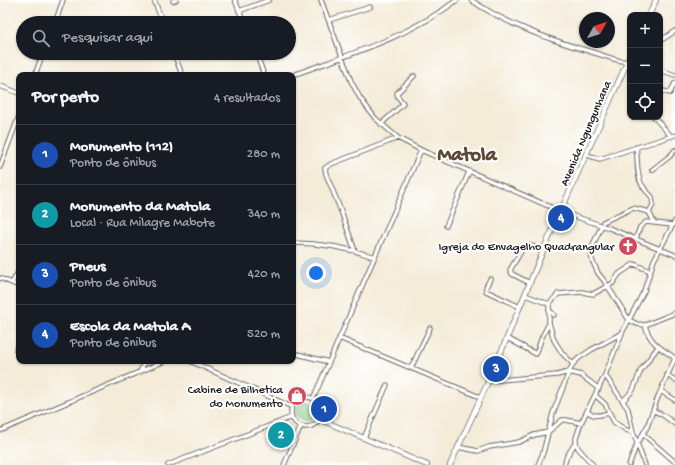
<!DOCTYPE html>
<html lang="pt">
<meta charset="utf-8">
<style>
body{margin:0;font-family:"Gochi Hand",sans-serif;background:#242831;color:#f1f3f6}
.controls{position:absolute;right:12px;top:12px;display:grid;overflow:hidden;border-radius:8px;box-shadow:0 1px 3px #0004}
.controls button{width:36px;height:36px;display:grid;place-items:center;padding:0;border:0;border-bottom:1px solid #363941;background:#171b24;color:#f1f3f6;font:20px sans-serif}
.compass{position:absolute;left:579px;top:12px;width:36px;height:36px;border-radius:50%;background:#171b24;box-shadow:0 1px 3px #0004;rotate:51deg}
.you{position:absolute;left:316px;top:273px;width:14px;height:14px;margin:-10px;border:3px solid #fff;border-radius:50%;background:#1a73e8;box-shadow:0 0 0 6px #1a73e833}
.badge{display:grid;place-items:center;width:26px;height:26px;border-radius:50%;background:#d1495b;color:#fff;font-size:13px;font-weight:700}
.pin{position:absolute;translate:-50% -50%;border:2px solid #fff;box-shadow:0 1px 4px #0006}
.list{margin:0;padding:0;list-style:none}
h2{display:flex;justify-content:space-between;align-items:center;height:52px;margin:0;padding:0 16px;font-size:17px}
h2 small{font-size:13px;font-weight:400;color:#9ea1a6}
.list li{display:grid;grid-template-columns:26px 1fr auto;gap:12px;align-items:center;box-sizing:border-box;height:60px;padding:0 16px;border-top:1px solid #363941}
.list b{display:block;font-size:15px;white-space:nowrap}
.list p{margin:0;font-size:13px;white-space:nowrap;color:#9ea1a6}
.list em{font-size:13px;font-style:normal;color:#9ea1a6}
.icon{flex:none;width:22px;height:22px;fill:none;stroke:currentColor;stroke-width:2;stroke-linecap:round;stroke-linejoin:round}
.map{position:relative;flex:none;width:675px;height:465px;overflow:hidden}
.search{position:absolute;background:#171b24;box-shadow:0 1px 3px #0004;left:16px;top:16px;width:280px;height:44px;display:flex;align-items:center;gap:10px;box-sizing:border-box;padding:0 14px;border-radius:22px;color:#9ea1a6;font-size:15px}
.panel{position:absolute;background:#171b24;box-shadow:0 1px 3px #0004;left:16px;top:72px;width:280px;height:292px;border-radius:8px}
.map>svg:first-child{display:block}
.green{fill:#85cd89;stroke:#507452}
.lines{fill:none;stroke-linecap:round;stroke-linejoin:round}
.street-casing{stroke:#68655e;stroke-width:5.5}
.secondary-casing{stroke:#68655e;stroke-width:6}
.street{stroke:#fff;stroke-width:3.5}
.secondary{stroke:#fff;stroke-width:4.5}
.labels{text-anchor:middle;stroke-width:4;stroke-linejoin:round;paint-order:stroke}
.street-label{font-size:12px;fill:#1c1c1c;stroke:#fff}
.poi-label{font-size:12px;fill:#1c1c1c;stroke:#fff;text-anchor:end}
.town-label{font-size:20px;font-weight:bold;fill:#5d4834;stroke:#fff}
</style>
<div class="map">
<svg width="675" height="465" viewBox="0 0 675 465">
<rect width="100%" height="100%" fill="#fff"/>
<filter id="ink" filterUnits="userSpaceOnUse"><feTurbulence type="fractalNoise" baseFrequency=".025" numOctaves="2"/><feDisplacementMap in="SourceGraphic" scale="8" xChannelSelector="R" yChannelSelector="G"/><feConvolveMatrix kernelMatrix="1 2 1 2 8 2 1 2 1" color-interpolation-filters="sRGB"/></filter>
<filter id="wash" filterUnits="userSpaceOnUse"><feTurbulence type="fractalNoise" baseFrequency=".012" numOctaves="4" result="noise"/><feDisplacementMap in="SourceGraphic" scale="16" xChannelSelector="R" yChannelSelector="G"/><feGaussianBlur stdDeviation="0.9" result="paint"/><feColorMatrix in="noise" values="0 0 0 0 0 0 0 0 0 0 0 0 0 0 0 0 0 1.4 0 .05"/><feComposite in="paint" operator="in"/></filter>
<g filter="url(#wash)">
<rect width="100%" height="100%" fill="#f4ecd9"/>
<path class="green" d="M296 411a10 10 0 1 1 20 0a10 10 0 1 1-20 0Z"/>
</g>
<g filter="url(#ink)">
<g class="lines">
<defs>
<path id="street" d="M154,0L163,23
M235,0L244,23
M321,0L351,81L360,98L375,118L398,138L421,150L562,212L609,228L675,255
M471,0C509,26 551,40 595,53C606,56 619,62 630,62
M173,1L176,0
M239,11L269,0
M329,20L370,7
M55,23L63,0
M660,41L675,31
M174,53L182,75
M256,53L264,75
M660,70L675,75
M35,75L43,53
M293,75C350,54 409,37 457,0
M0,86L19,93
M660,90L670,93L675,83
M654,117L671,136
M381,124L402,105L403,103L398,97L397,93L414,76
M636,147C638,159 636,176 642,185C645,190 649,194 652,197L653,205L649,212L654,222
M587,155L600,159L675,135
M0,167L19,116
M652,170L670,156L675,150
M603,222L633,208L649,212
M602,225L591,249L592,260L598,273L605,282L629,320L637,324L645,325L675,313
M446,226L469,172
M636,238L640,227L646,222L673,225
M293,243C321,243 348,248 375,257
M355,251L341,211L326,174L325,168L331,164L398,138
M0,278L19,286
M490,279L486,287V291L520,307
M12,283L19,270
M530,283L512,274L510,270L523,248C530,243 536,248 543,251
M525,295L549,304
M549,310L554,315
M645,325C649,342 661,349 675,358
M339,338L480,397
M507,338L536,354L542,337L549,323
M16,350L19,344
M293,353L329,362
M190,361L292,407
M573,364L562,353L554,340L549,323V304L558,294L582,292L593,294L613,283L619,274L634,264L650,271
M411,368L430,328
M140,372L145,361
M605,375L628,409L633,432L645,465
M667,375L675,380
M488,381L557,375L569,372L581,375L599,389
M661,391L675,400
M596,396L605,404L614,422L626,430L633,432
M291 412a15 15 0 1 1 30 0a15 15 0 1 1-30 0Z
M313,399L421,150
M623,401L633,390L641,370L658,347
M587,411C595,418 599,415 609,413
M654,411L663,415L675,424
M0,431L165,361
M643,434L675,462
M364,438L387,385
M458,447L478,451L489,447L519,442L534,435L548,432L562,420H566L581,423
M168,465L292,417
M284,465L301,426
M538,465L543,453L553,413L569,372L573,364L579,358L591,350L622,333
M564,465L567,456L576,442
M593,465L578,448L576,442V438L581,423L605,375L622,333L644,291L654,260L675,221
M629,465L637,444L647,427L658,397L675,358"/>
<path id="secondary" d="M649,15L656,0
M319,419L427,465
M450,465L494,369L543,251L630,56"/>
</defs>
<use href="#street" class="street-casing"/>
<use href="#secondary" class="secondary-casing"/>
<use href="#street" class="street"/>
<use href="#secondary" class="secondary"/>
</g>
</g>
<defs>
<symbol id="church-disc" viewBox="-11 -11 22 22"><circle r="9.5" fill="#d1495b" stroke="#fff"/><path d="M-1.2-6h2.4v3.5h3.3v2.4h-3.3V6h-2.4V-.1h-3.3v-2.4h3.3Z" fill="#fff"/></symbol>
<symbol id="shop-disc" viewBox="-11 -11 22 22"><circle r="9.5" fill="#d1495b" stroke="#fff"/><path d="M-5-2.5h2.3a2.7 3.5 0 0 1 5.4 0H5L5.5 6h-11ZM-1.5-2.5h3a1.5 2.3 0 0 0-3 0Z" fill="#fff"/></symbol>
</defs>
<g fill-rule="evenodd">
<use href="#church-disc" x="617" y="235" width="22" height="22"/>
<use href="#shop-disc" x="286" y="385" width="22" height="22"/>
</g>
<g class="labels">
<g class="street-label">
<text transform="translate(585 133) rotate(-67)" y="4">Avenida Ngungunhana</text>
</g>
<g class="poi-label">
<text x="614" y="250">Igreja do Envagelho Quadrangular</text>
<text x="283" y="393">Cabine de Bilhetica<tspan x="283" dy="14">do Monumento</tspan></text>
</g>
<g class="town-label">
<text x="467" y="160">Matola</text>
</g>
</g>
</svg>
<div class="controls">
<button>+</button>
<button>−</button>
<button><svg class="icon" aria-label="locate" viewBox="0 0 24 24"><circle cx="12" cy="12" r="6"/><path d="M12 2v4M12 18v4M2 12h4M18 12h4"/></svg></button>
</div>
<svg class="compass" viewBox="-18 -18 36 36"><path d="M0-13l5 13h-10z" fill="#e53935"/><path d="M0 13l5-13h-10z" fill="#9ea1a6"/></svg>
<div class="you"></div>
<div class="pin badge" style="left:324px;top:409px;background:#1a4fb4">1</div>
<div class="pin badge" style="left:281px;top:435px;background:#0f9aa8">2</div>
<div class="pin badge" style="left:496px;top:369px;background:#1a4fb4">3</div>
<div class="pin badge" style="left:561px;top:218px;background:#1a4fb4">4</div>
<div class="search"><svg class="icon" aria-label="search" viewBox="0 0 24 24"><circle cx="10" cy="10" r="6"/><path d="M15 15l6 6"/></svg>Pesquisar aqui</div>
<section class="panel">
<h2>Por perto<small>4 resultados</small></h2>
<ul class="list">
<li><span class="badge" style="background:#1a4fb4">1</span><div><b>Monumento (112)</b><p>Ponto de ônibus</p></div><em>280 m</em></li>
<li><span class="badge" style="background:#0f9aa8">2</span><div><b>Monumento da Matola</b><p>Local · Rua Milagre Mabote</p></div><em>340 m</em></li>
<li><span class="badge" style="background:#1a4fb4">3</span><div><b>Pneus</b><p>Ponto de ônibus</p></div><em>420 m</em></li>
<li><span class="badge" style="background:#1a4fb4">4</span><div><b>Escola da Matola A</b><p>Ponto de ônibus</p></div><em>520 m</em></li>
</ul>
</section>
</div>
